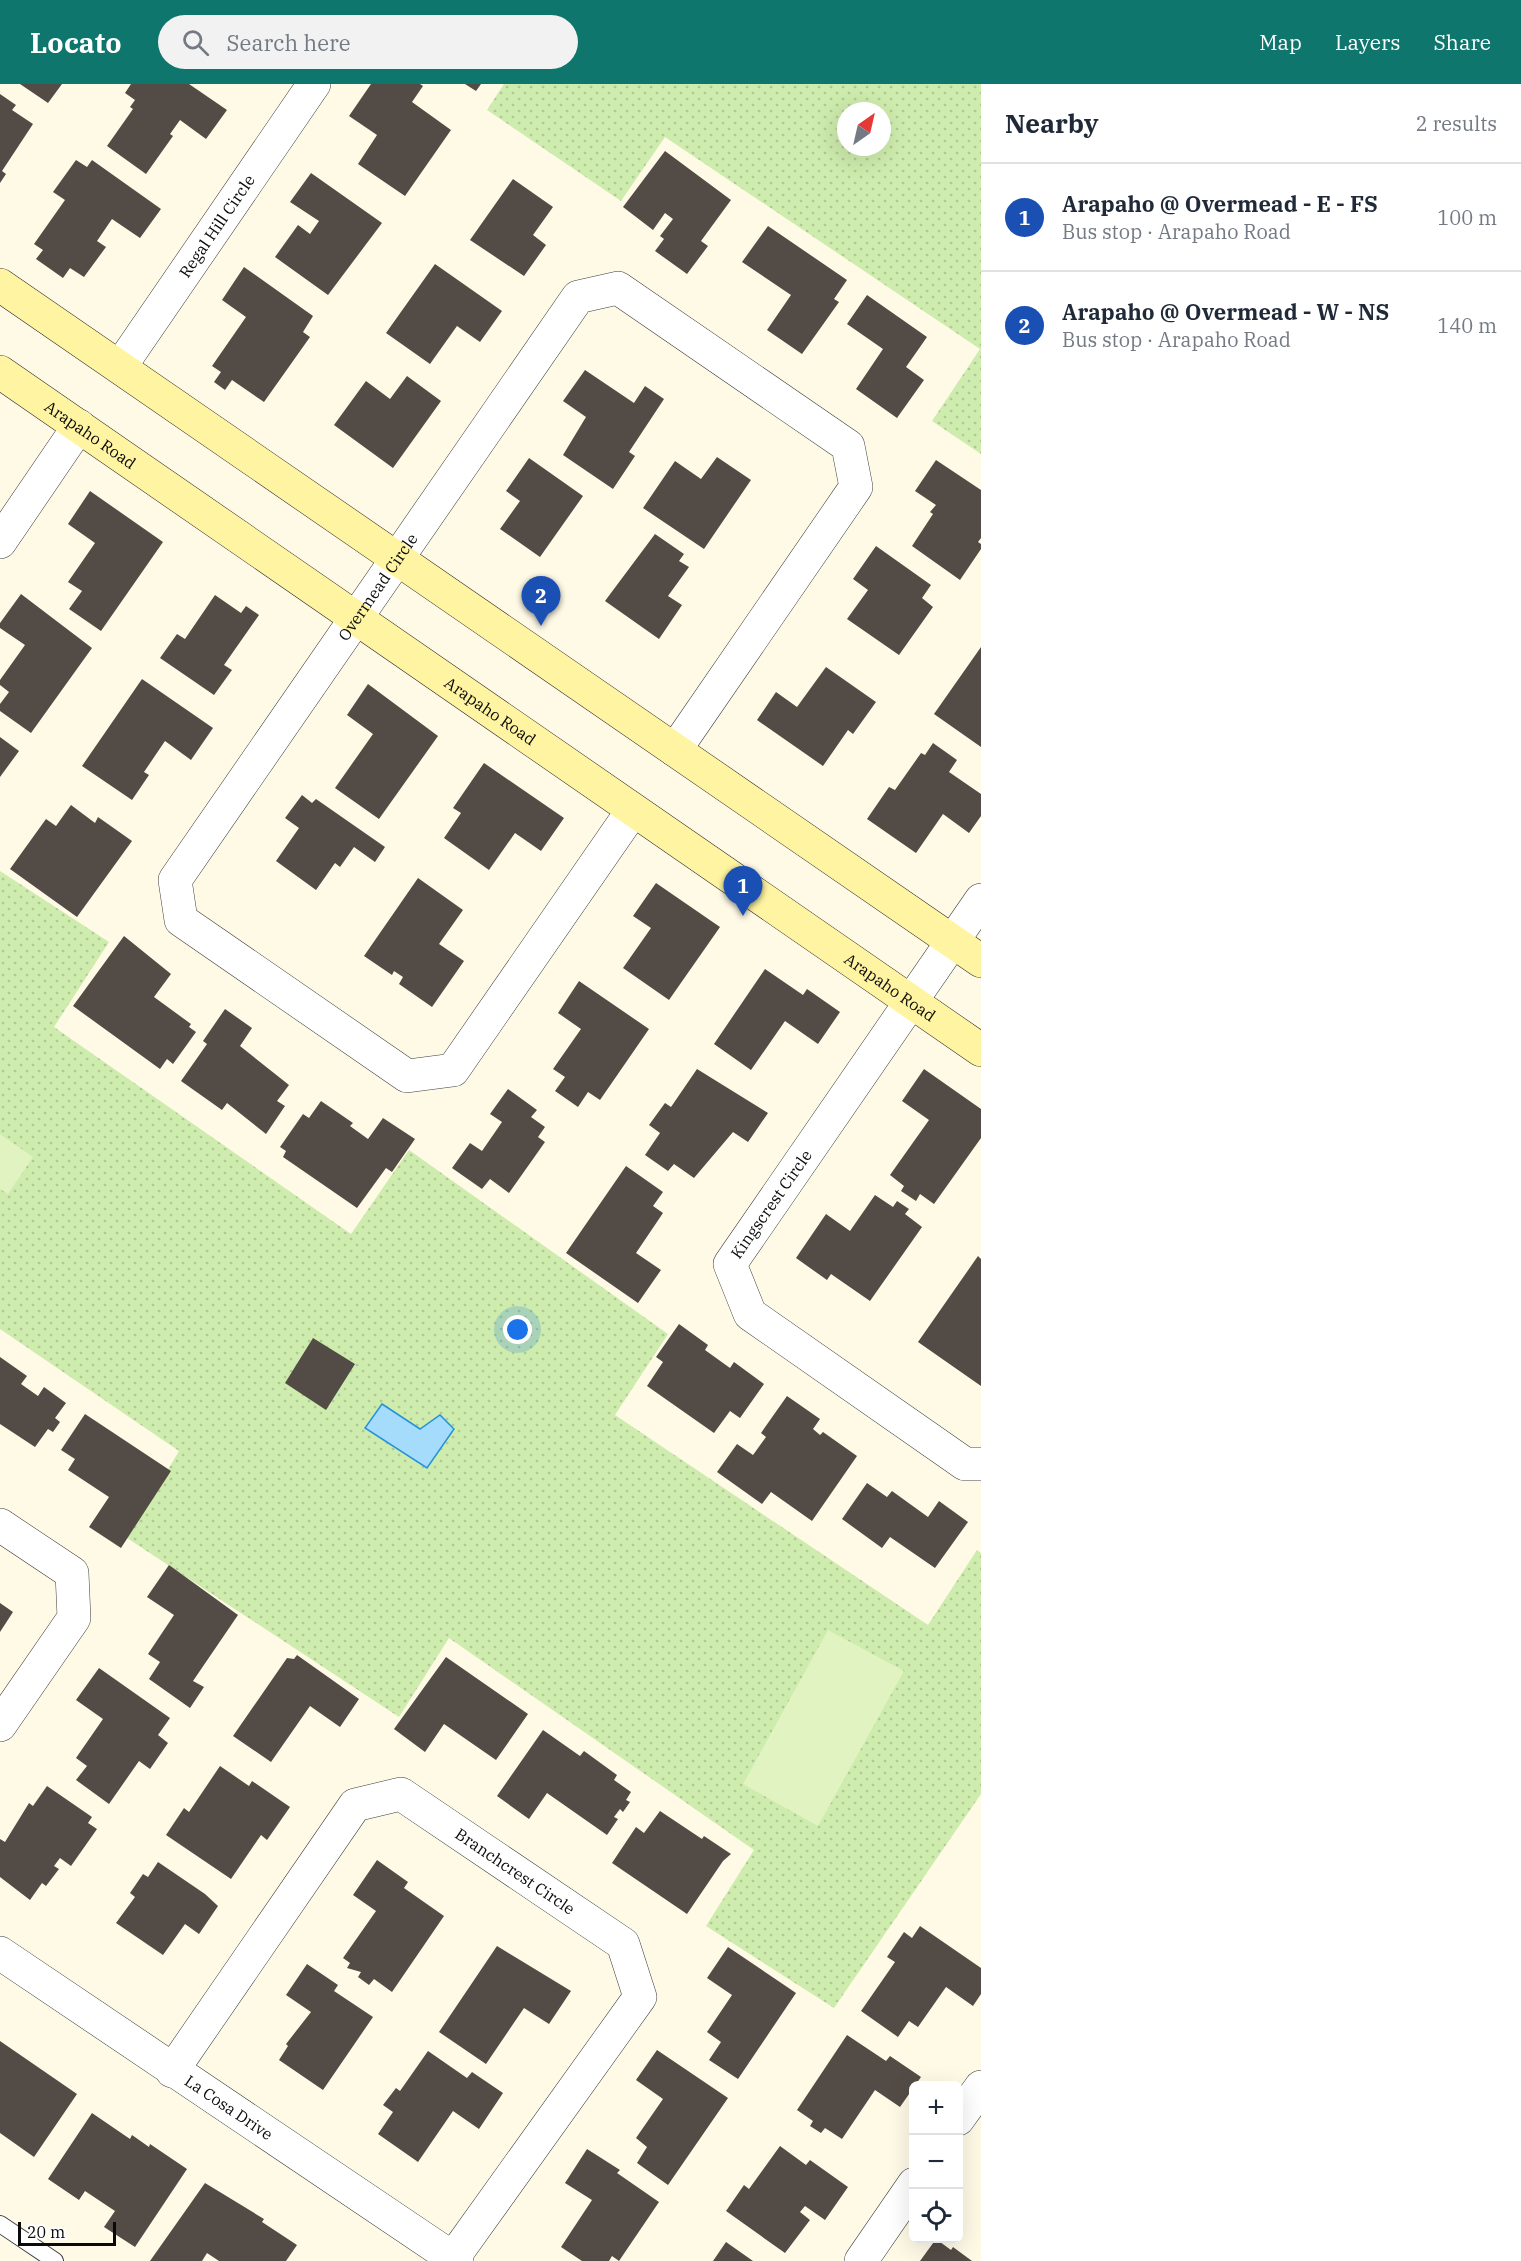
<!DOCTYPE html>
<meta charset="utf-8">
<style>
body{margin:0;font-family:"IBM Plex Serif",serif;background:#f2f2f3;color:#1f2937}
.controls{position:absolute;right:18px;bottom:18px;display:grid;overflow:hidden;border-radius:9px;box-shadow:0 6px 24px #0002}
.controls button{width:54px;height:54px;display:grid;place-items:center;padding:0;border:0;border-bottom:2px solid #e0e1e3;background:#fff;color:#1f2937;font:30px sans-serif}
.compass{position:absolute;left:837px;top:18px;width:54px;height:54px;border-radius:50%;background:#fff;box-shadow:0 6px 24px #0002;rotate:34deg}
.scale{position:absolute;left:18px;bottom:15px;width:98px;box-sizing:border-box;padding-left:6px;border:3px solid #0a0a0a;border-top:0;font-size:16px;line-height:21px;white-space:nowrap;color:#0a0a0a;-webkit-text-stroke:4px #fff;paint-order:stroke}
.you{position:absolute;left:518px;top:1246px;width:21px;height:21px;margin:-15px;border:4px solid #fff;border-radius:50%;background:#1a73e8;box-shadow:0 0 0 9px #1a73e833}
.badge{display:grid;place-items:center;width:39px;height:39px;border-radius:50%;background:#0f766e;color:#fff;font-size:20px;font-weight:700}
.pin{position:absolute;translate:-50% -50px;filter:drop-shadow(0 2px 3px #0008)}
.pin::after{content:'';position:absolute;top:32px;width:21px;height:18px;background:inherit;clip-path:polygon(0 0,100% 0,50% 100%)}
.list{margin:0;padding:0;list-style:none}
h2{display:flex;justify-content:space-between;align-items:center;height:78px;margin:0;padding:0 24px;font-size:26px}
h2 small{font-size:20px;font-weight:400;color:#747a83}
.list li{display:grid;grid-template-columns:39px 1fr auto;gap:18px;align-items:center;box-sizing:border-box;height:108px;padding:0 24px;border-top:2px solid #e0e1e3}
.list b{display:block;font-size:22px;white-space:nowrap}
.list p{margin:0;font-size:20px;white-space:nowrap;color:#747a83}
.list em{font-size:20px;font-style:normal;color:#747a83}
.icon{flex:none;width:33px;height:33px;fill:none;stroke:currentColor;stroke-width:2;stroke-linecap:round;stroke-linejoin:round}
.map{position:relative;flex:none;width:981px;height:2177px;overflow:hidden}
header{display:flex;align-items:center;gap:36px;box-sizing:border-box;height:84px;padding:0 30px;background:#0f766e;color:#fff}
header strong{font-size:28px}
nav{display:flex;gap:33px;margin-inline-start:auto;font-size:21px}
.search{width:420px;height:54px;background:#f2f2f3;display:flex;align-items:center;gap:15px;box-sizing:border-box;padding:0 21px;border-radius:33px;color:#747a83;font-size:22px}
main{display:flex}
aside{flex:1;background:#fff}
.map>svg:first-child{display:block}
.park{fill:url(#park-dots);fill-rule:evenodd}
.pitch{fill:#e1f3c0}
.water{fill:#a5dcfc;stroke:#2692d9;stroke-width:1.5}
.building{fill:#534b45}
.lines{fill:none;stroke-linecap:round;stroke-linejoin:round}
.service-casing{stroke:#3d3d3d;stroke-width:18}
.minor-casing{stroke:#3d3d3d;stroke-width:34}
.tertiary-casing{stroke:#3d3d3d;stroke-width:34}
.secondary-casing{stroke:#2c2c2c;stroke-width:34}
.service{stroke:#fff;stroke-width:16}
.minor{stroke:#fff;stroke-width:33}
.tertiary{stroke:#fff;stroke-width:33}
.secondary{stroke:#fff4a1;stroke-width:33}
.labels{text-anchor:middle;stroke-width:6;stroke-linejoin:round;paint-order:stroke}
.street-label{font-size:16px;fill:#0a0a0a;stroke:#fff}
</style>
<header>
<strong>Locato</strong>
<div class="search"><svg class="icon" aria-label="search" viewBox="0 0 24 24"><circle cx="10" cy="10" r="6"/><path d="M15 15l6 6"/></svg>Search here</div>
<nav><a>Map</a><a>Layers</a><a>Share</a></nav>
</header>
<main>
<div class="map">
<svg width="981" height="2177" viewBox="0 0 981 2177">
<defs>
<pattern id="park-dots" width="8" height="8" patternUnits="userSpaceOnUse" patternTransform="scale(1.5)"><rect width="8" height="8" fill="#ceecad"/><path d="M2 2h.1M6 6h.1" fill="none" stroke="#b0c994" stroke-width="1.8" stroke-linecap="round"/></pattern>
</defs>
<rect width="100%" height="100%" fill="#fffae6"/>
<path class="park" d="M504,0H981V370L932,337L980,265L665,53L621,117L487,26ZM846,27H882V63H846Z
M0,787L109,858L54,943L351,1150L409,1066L668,1250L615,1331L928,1541L977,1466L981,1469V1710L834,1924L706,1842L754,1766L449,1554L399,1633L127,1454L179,1367L0,1245Z"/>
<path class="pitch" d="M0,1050L33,1073L8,1110L0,1105Z
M828,1546L904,1587L818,1742L743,1700Z"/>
<path class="water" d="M382,1320L420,1345L440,1331L454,1345L427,1384L365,1344Z"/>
<path class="building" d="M20,0H62L48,19Z
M131,0H189L227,26L206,55L180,36L170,50L173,52L146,90L107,62L133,25L130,23L135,16L125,9Z
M371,0H420L423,2L412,18L451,46L405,112L358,80L377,51L349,32Z
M465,0H481L476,7Z
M0,10L16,21L12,26L33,40L2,87L6,90L0,99Z
M665,67L731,116L701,157L708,162L687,190L655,167L664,155L660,152L673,135L665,129L653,146L623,123Z
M76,76L87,83L92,76L161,125L140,154L112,135L97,157L106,163L84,193L70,184L63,194L36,175L43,166L34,160L65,116L53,108Z
M311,89L382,139L328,211L275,173L298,141L310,150L319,137L290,118Z
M513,95L553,123L533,151L546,161L524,192L470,156Z
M768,142L847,196L834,215L839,218L802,270L767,246L791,211L742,178Z
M435,180L502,227L480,258L457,242L430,280L386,249Z
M244,183L313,232L303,248L310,253L264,318L232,296L225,306L214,298L221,288L212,282L246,233L222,216Z
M867,211L927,253L906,283L924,296L897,334L856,305L883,265L847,240Z
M585,286L634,319L645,302L664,315L629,368L635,372L613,405L563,371L586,333L563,317Z
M407,292L441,317L393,384L334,341L366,297L390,315Z
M717,373L751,396L704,465L643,424L675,377L701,395Z
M529,374L583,412L540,473L500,445L520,417L506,407Z
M936,376L981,406V454L978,458L981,460V465L960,496L912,462L933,430L930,428L936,421L915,407Z
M90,407L163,458L101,547L69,525L82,507L68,498L95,459L68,440Z
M655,450L684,470L679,477L689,483L668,512L682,521L659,555L605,517Z
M876,462L931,501L922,514L933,523L899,571L847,535L868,506L853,495Z
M21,510L92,564L31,649L0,627V620L9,608L0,601V596L25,561L0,544V539Z
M215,511L241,529L246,522L259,531L224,581L232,586L214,611L160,574L177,550L185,555Z
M981,563V663L934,630Z
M826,583L876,618L853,650L848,646L823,682L757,636L776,608L797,623Z
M142,595L213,644L191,676L165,657L144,688L149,691L132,716L82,682Z
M368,600L438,652L379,735L335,704L373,650L347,631Z
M0,653L19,667L0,693Z
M933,659L957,676L949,688L981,710V732L969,749L943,730L916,769L867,735L889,703L895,706L921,669L925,671Z
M484,679L564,734L541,767L515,749L489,786L444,754L461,729L453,724Z
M302,711L312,719L316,715L385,763L375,778L354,763L340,783L335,779L316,806L276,777L299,744L285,734Z
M71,721L95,739L98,733L132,757L77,833L10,785L46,735L56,742Z
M418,794L463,826L439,860L464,877L432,923L399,900L403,893L394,887L392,891L364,872Z
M656,799L720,843L669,916L623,884L651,844L633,832Z
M124,852L171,890L154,913L191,940L189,943L196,948L173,980L167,975L160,985L73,922Z
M765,885L803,911L807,905L840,928L818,960L785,937L751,986L714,960Z
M579,897L649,945L600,1016L588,1008L578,1023L555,1007L565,993L553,985L581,945L558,929Z
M225,925L252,944L240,962L289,1001L277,1017L285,1022L266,1050L227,1019L222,1026L181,997L207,960L203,957Z
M697,985L768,1029L748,1058L733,1048L694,1094L674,1080L668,1087L645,1071L660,1049L649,1041L665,1019L671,1023Z
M924,985L981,1025V1054L934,1120L920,1110L916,1117L901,1107L904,1102L890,1091L929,1036L902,1017Z
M508,1005L537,1026L531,1033L545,1043L538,1053L545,1058L509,1109L490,1095L482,1105L452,1084L470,1059L482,1067L502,1038L490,1030Z
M321,1017L353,1039L350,1042L368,1055L383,1034L415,1055L392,1088L386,1084L357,1124L283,1073L286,1067L280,1063L303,1030L309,1034Z
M626,1082L663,1108L653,1122L663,1129L636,1169L661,1186L638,1219L566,1169Z
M875,1111L893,1123L897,1117L909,1125L905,1130L922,1143L870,1217L831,1190L827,1196L796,1174L826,1130L850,1147Z
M978,1172L981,1175V1302L918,1258Z
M679,1240L708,1261L705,1266L730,1284L734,1278L764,1300L740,1334L730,1327L714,1349L647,1302L663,1278L656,1273Z
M313,1254L355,1280L326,1326L285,1299Z
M0,1273L27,1292L21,1300L38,1312L44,1303L66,1319L55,1334L60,1338L53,1348L48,1345L35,1363L0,1340Z
M787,1312L820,1335L813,1345L820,1351L823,1348L857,1372L812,1437L771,1408L762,1420L717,1388L737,1360L753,1371L766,1353L761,1349Z
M85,1330L171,1387L121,1464L89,1443L109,1413L68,1386L75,1375L61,1366Z
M867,1399L887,1413L892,1407L928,1433L939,1417L968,1438L935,1484L890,1453L882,1464L842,1435Z
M169,1481L238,1531L193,1597L204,1603L190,1624L149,1595L160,1578L148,1570L174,1531L147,1513Z
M0,1519L13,1528L0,1548Z
M297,1571L359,1615L340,1643L310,1622L271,1678L233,1652L287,1574L294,1575Z
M446,1573L528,1630L496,1676L444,1640L425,1668L394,1645Z
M99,1584L170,1634L158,1651L168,1659L150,1685L139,1677L109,1720L76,1696L87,1682L76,1674L103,1635L76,1616Z
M543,1646L580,1672L584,1667L617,1691L614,1696L631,1708L626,1716L630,1718L623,1728L620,1725L614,1733L618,1735L607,1751L547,1709L529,1735L497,1712Z
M220,1682L249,1702L252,1697L290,1723L267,1756L261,1751L231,1795L166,1751L184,1724L189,1728Z
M47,1702L92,1733L88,1739L97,1745L71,1782L60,1774L54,1782L59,1785L46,1802L42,1799L30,1816L0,1793V1755L5,1758L29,1719L33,1722Z
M660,1727L702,1755L704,1752L731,1770L723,1777L687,1830L612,1779L636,1743L644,1749Z
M377,1776L408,1798L404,1804L444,1832L392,1908L374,1895L369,1901L358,1893L361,1888L347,1884L350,1879L343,1874L376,1827L353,1811Z
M158,1778L205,1810L218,1822L199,1850L185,1840L163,1871L116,1839L135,1813L130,1809L143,1790L148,1793Z
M920,1842L981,1884V1910L973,1922L946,1903L918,1943L909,1937L898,1953L861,1927L895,1878L887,1873L904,1848L912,1854Z
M497,1862L571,1907L549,1940L524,1924L486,1980L439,1948Z
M728,1863L796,1909L738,1995L709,1976L721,1958L707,1948L732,1911L707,1894Z
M307,1880L338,1901L334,1907L373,1933L323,2006L279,1976L288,1962L286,1960L311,1928L286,1911Z
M847,1951L886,1977L890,1972L921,1993L900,2023L875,2006L842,2055L825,2044L821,2049L810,2042L813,2037L797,2026Z
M0,1957L77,2010L34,2073L0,2049Z
M657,1966L728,2014L668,2101L637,2079L647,2063L636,2054L663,2015L636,1996Z
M428,1967L467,1994L472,1988L503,2009L479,2045L453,2027L418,2078L378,2050L393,2028L383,2021L396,2004L400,2007Z
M92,2029L130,2055L132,2051L149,2063L150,2060L187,2085L135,2163L104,2143L115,2127L85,2107L79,2116L48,2095Z
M780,2062L806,2081L810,2076L848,2103L825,2136L805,2122L800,2128L810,2136L785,2169L726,2127L744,2101L749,2105Z
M587,2065L620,2086L617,2089L659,2118L619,2177L612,2172L609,2177H582L561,2163L592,2116L565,2099Z
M205,2099L264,2135L262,2138L297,2161L286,2177H219L207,2169L202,2177H150Z
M936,2155L951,2166L953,2163L972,2177H920Z
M726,2158L753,2177H713Z"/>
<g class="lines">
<defs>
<path id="service" d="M0,2140L55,2177"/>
<g id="minor">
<path id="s1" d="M120,283L314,0"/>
<path d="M0,458L79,342"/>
<path id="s2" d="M633,726L453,986L407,992L181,836L175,796L578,213L618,204L848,362L856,403L675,666"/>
<path d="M981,816L730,1180L750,1230L965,1380H981"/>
<path d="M0,1441L72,1489L74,1534L0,1641"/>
<path id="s3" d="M172,1987L355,1721L401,1710L623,1860L640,1913L453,2174"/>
<path d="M958,2035L981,2003"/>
<path d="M861,2177L914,2100"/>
</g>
<g id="tertiary">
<path id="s4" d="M0,1869L457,2177"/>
</g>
<g id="secondary">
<path d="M0,201L981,877"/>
<path id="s5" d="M0,288L981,966"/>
</g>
</defs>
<use href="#service" class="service-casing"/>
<use href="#minor" class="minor-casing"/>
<use href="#tertiary" class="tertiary-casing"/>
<use href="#secondary" class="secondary-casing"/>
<use href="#service" class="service"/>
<use href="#minor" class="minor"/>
<use href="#tertiary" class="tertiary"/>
<use href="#secondary" class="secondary"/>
</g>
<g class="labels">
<g class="street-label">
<text dy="6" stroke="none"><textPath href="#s1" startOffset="171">Regal Hill Circle</textPath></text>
<text dy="6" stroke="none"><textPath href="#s5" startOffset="110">Arapaho Road</textPath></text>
<text dy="6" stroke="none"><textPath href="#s2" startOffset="1034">Overmead Circle</textPath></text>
<text dy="6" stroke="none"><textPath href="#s5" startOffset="596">Arapaho Road</textPath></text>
<text dy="6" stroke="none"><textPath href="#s5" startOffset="1082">Arapaho Road</textPath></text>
<text transform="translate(771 1120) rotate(-55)" y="6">Kingscrest Circle</text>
<text dy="6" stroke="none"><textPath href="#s3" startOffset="508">Branchcrest Circle</textPath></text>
<text dy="6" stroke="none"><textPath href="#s4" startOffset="276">La Cosa Drive</textPath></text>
</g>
</g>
</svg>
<div class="controls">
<button>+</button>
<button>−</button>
<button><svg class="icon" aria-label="locate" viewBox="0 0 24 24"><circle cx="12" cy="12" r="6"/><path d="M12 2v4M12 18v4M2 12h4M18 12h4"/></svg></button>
</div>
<svg class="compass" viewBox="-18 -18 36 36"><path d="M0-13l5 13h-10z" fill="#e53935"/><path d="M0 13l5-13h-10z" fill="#747a83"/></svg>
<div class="scale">20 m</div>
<div class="you"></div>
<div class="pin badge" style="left:743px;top:832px;background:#1a4fb4">1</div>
<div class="pin badge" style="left:541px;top:542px;background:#1a4fb4">2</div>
</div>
<aside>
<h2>Nearby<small>2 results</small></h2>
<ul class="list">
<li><span class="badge" style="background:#1a4fb4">1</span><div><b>Arapaho @ Overmead - E - FS</b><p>Bus stop · Arapaho Road</p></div><em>100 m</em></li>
<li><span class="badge" style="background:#1a4fb4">2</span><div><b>Arapaho @ Overmead - W - NS</b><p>Bus stop · Arapaho Road</p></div><em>140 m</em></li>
</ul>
</aside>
</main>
